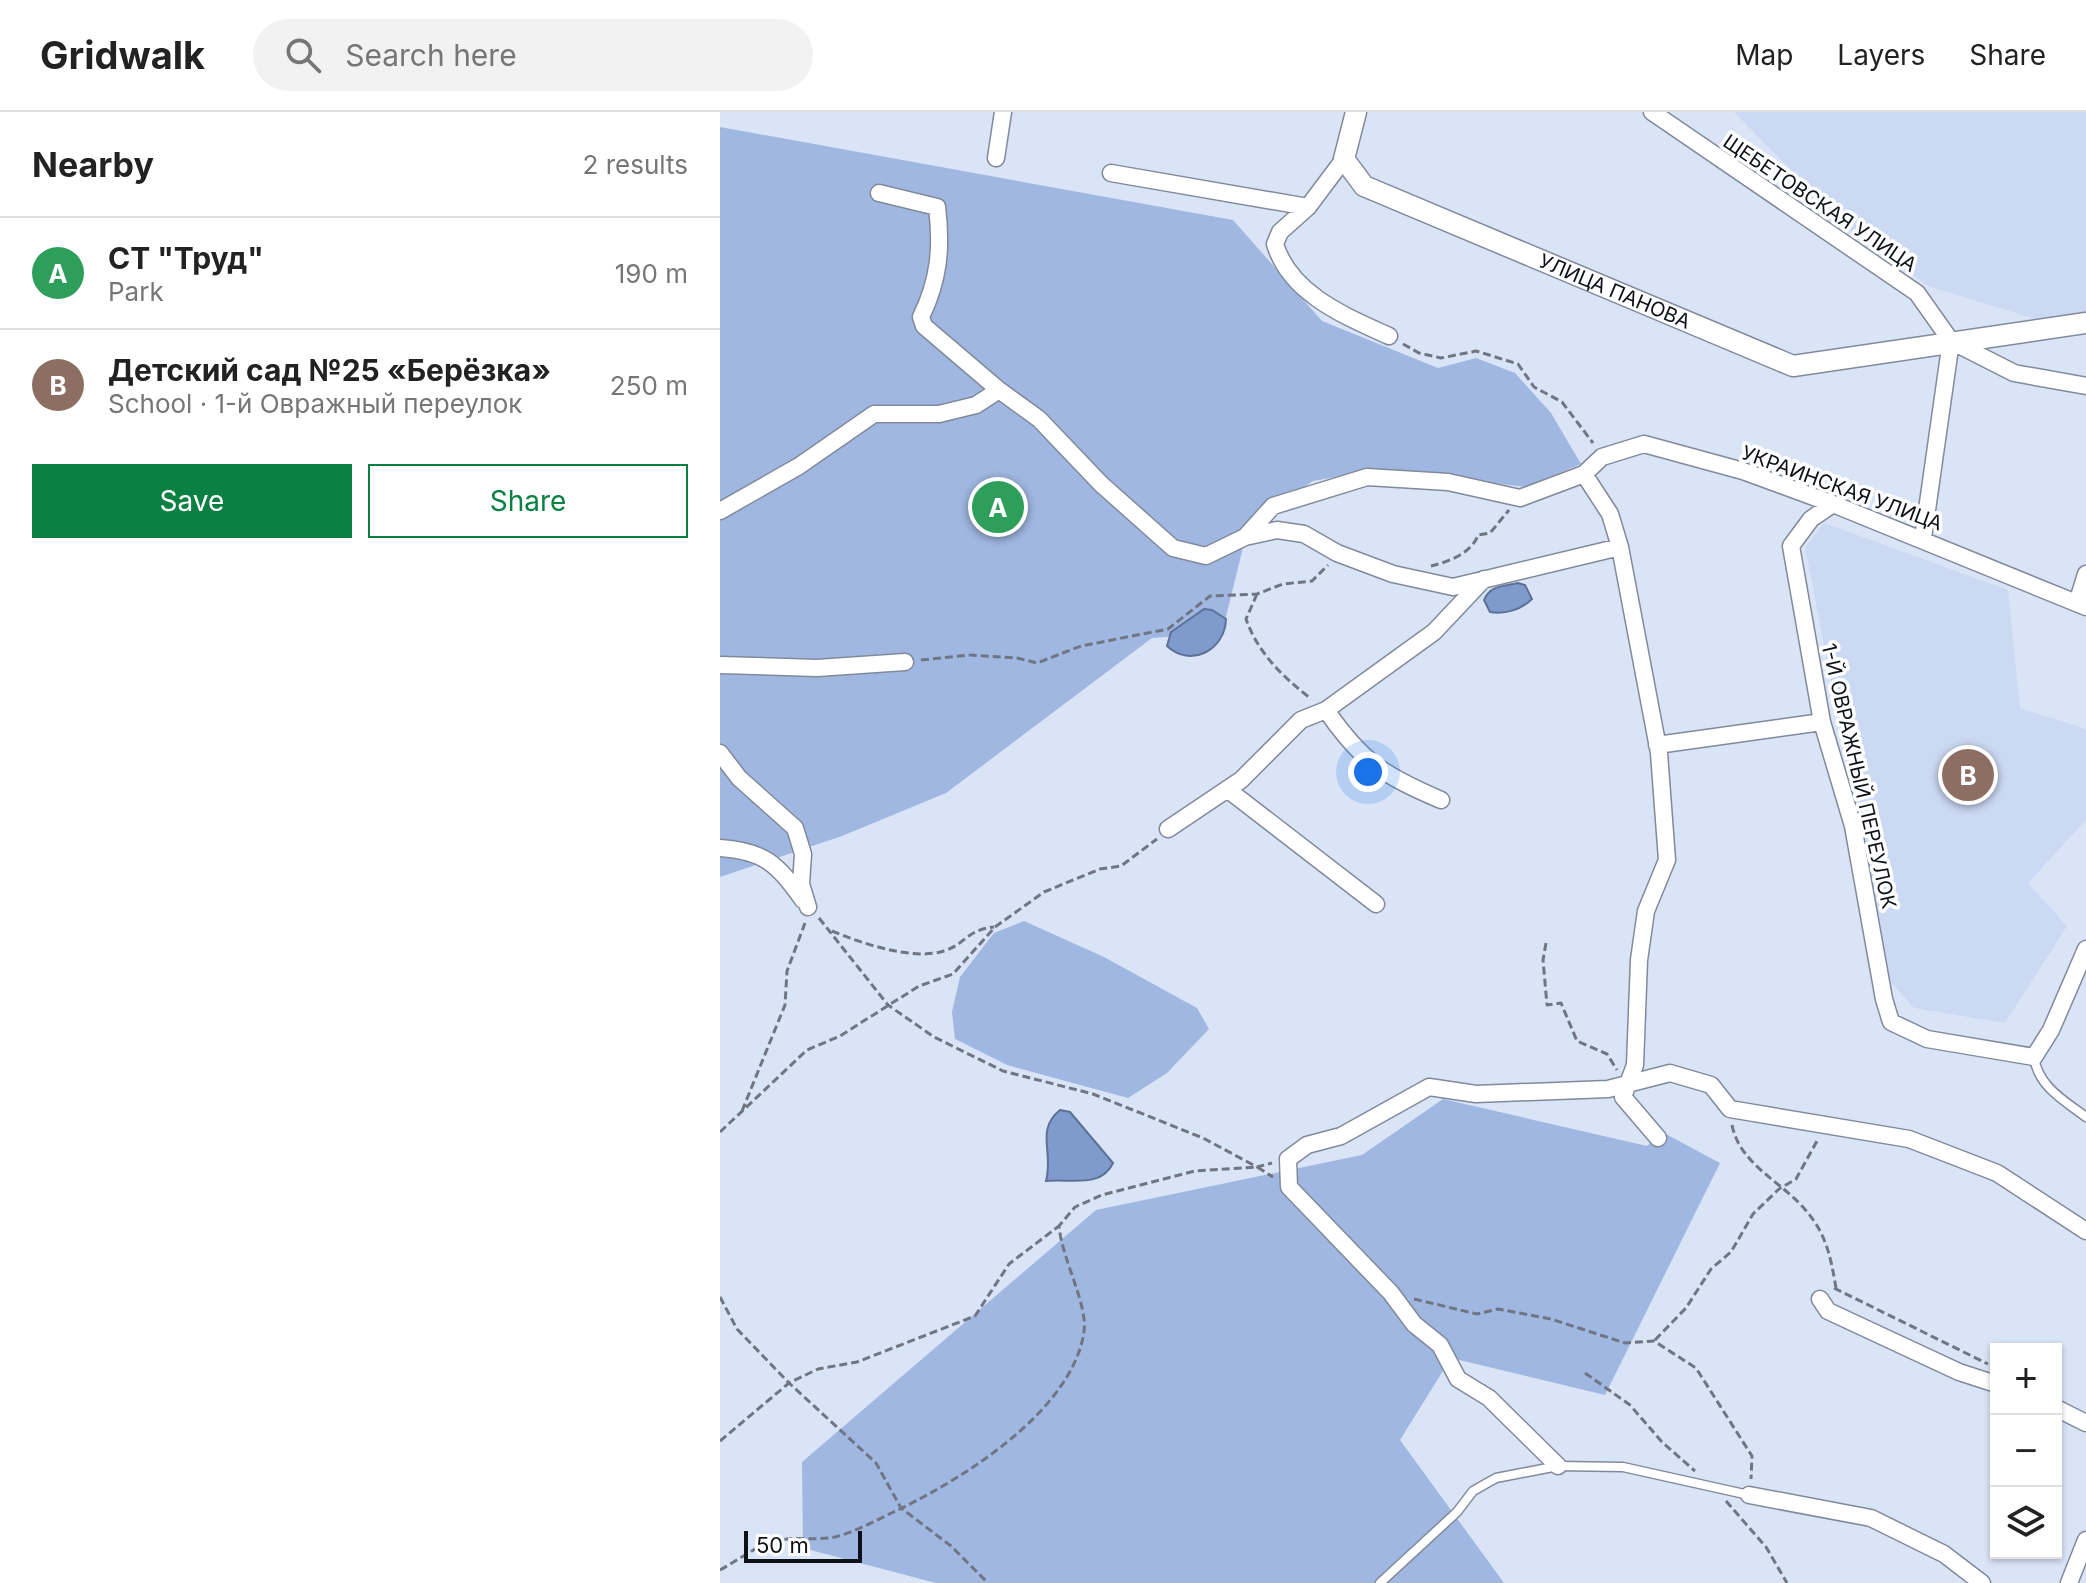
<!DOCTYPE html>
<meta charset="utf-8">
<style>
body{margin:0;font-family:Inter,sans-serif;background:#f2f2f2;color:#222}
.controls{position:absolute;right:24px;bottom:24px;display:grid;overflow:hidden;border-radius:0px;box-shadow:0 2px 6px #0004}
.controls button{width:72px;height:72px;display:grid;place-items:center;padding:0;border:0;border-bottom:2px solid #e0e0e0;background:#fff;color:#222;font:40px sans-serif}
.scale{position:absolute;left:24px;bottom:20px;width:118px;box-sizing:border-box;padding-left:8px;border:4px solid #0e1218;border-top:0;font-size:22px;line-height:28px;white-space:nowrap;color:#0e1218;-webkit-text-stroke:6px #fff;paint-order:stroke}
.you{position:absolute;left:648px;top:660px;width:28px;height:28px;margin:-20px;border:6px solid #fff;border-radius:50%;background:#1a73e8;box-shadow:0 0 0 12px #1a73e833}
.badge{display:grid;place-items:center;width:52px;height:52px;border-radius:50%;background:#0b8043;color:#fff;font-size:26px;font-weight:700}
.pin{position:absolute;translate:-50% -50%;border:4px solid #fff;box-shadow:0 2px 8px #0006}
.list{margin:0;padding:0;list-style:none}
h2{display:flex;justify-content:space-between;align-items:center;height:104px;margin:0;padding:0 32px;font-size:34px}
h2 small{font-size:26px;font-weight:400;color:#767676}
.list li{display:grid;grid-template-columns:52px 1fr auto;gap:24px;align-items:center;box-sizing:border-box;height:112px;padding:0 32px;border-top:2px solid #e0e0e0}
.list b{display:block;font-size:30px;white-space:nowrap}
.list p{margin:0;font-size:26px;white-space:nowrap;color:#767676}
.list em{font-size:26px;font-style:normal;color:#767676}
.actions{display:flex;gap:16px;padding:24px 32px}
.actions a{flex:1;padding:18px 0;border:2px solid #0b8043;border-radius:0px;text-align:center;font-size:28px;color:#0b8043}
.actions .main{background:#0b8043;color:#fff}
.icon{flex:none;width:44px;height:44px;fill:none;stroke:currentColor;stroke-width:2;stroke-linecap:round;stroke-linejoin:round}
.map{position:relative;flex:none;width:1366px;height:1471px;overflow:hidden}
header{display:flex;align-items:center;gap:48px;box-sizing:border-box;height:112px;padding:0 40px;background:#fff;border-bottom:2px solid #e0e0e0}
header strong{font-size:38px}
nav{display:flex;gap:44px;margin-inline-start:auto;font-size:28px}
.search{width:560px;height:72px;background:#f2f2f2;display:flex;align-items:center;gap:20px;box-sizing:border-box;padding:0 28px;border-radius:44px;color:#767676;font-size:30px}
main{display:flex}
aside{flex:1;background:#fff}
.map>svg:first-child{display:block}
.built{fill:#cbd9f3}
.green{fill:#a0b7e1}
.water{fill:#7f9acc;stroke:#5d7196;stroke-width:2}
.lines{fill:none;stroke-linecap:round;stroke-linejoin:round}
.service-casing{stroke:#808a9b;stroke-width:11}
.minor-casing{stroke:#808a9b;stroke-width:19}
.tertiary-casing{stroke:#808a9b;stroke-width:23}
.path{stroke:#6f7582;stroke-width:3;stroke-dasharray:8 4;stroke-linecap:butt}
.service{stroke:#fff;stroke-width:8}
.minor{stroke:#fff;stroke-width:16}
.tertiary{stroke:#fff;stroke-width:20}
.labels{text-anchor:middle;stroke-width:7;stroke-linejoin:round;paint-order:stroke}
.street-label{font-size:20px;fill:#0e1218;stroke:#fff}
</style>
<header>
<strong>Gridwalk</strong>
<div class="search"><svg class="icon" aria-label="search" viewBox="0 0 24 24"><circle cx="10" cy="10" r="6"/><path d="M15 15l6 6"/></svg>Search here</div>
<nav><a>Map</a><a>Layers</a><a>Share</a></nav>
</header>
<main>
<aside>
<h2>Nearby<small>2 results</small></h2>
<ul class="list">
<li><span class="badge" style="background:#2e9e5b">A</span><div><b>СТ &quot;Труд&quot;</b><p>Park</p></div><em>190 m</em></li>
<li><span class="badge" style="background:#8d6e63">B</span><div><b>Детский сад №25 «Берёзка»</b><p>School · 1-й Овражный переулок</p></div><em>250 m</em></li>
</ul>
<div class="actions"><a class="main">Save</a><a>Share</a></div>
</aside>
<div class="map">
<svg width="1366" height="1471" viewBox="0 0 1366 1471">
<rect width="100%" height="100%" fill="#dae4f7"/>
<path class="built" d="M1014,0H1366V206L1316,207L1208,174L1130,118Z
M1104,411L1288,478L1300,596L1366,617V708L1308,771L1347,814L1285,911L1194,896L1169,868L1085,435Z"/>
<path class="green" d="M0,15L513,108L602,209L718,256L756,246L795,261L831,301L861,352L805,375L661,357L593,369L528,415L502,521L432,526L226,681L122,724L0,765Z
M304,809L384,845L477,896L489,917L447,961L408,986L287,953L235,927L232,900L240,865L274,821Z
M723,987L927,1034L942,1020L1000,1051L885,1283L731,1246L680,1328L784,1471H216L83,1436L82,1350L376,1098L642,1043Z"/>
<path class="water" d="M798,471L805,473L812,487C802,497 785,503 770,500L764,488C770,473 784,474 798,471Z
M484,497L492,498L506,507C505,539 470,556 447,534L451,520Z
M340,998L350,1000L393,1051C381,1077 349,1066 326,1069C334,1040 315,1018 340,998Z"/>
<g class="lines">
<defs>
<path id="service" d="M1314,945C1318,974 1343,988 1366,1005
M660,1471L737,1400L753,1379L776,1366L838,1354L903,1355L1029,1383"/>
<path id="minor" d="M932,0L1197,181L1231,229L1294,261L1366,274
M276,46L283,0
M391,61L588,95L624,47
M159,81L217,95C222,136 219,168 201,205L204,214L279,278
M588,95L560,120L555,132C570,182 625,204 669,224
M864,362L890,402L900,435L939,641L947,748L926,799L919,848L915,953L903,985L938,1026
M1113,392L1091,407L1071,434L1102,610L1133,714L1164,887L1171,910L1207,927L1314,945L1331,918L1366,837
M0,399L79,354L154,302H219L256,293L279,278L319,307L381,372L453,436L486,444L525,425L553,394L647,365L728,370L800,386L864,362L882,345L924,332L1023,359L1113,392L1366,495
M525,425L557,418L584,422L617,441L673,462L733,475L900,435
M1203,426L1231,229
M1357,491L1366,462
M0,553L97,556L185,550
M606,598C642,650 663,663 721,688
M937,633L1102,610
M0,641L19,666L75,716L83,742L81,772L88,795
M507,677L656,792
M448,717L521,668L581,608L606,598L714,520L764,467
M0,736C45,739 57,752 83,788
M1100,1187L1108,1199L1239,1260L1276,1272
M1336,1296L1366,1311
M838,1354L769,1286L738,1267L720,1233L694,1212L671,1181L569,1075L568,1047L587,1033L621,1024L709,975L756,982L888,977L950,961L991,973L1010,997L1189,1027L1277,1061L1366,1119
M1029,1383L1151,1406L1224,1442L1262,1471
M1349,1471L1366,1428"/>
<g id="tertiary">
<path id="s1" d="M636,0L624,47L644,74L1073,254L1366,211"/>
</g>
</defs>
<use href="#service" class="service-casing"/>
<use href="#minor" class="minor-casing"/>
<use href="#tertiary" class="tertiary-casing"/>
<path class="path" d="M683,232L699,241L721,246L756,239L798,252L814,275L842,290L873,331
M711,454C728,450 752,441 758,423L770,421L789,398
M537,482L526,507C538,541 562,564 590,586
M201,548L250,543L297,546L317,551L361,534L448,517L490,484L537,482L563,472L592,469L608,453
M99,806L168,893L214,925L283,959L373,982L483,1026L537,1055L552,1051
M112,819C141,831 192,849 224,839C246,832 246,818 274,815
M826,831L823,848L827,893L841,891L857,929L887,942L897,958
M22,999L65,893L67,859L85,811
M1012,1013C1020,1054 1065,1071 1088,1101C1107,1124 1111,1147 1116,1176
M0,1020L87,938L120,924L199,874L233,862L275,815L324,780L380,757L401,754L437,727
M1114,1176L1268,1252
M0,1185L17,1217L69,1271L156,1351L181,1396L231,1434L268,1471
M694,1187L757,1202L778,1197L831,1207L905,1231L934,1229L976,1256L1032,1344L1031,1367
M935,1228L966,1196L991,1157L1011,1140L1033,1102L1059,1077L1076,1067L1097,1029
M865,1261L910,1293L942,1330L975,1359
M0,1329L69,1271L98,1257L137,1250L255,1204L289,1152L339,1114
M1006,1389L1046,1435L1067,1471
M0,1458C17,1449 36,1434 54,1429C73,1424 95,1429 115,1425C138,1419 160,1406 182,1396C247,1364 352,1298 364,1220C368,1192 342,1148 339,1114L355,1095L382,1083L475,1059L537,1055L553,1065"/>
<use href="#service" class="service"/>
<use href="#minor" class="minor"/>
<use href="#tertiary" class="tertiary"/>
</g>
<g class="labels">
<g class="street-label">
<text transform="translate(1100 91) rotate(34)" y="7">ЩЕБЕТОВСКАЯ УЛИЦА</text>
<text dy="7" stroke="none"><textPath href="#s1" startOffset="354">УЛИЦА ПАНОВА</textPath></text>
<text transform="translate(1122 376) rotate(20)" y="7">УКРАИНСКАЯ УЛИЦА</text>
<text transform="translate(1139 664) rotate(77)" y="7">1-Й ОВРАЖНЫЙ ПЕРЕУЛОК</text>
</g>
</g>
</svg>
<div class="controls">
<button>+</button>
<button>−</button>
<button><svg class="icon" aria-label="layers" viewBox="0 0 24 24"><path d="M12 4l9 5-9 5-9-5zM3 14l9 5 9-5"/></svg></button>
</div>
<div class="scale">50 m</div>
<div class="you"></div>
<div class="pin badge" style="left:278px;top:395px;background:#2e9e5b">A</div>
<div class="pin badge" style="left:1248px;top:663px;background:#8d6e63">B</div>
</div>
</main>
